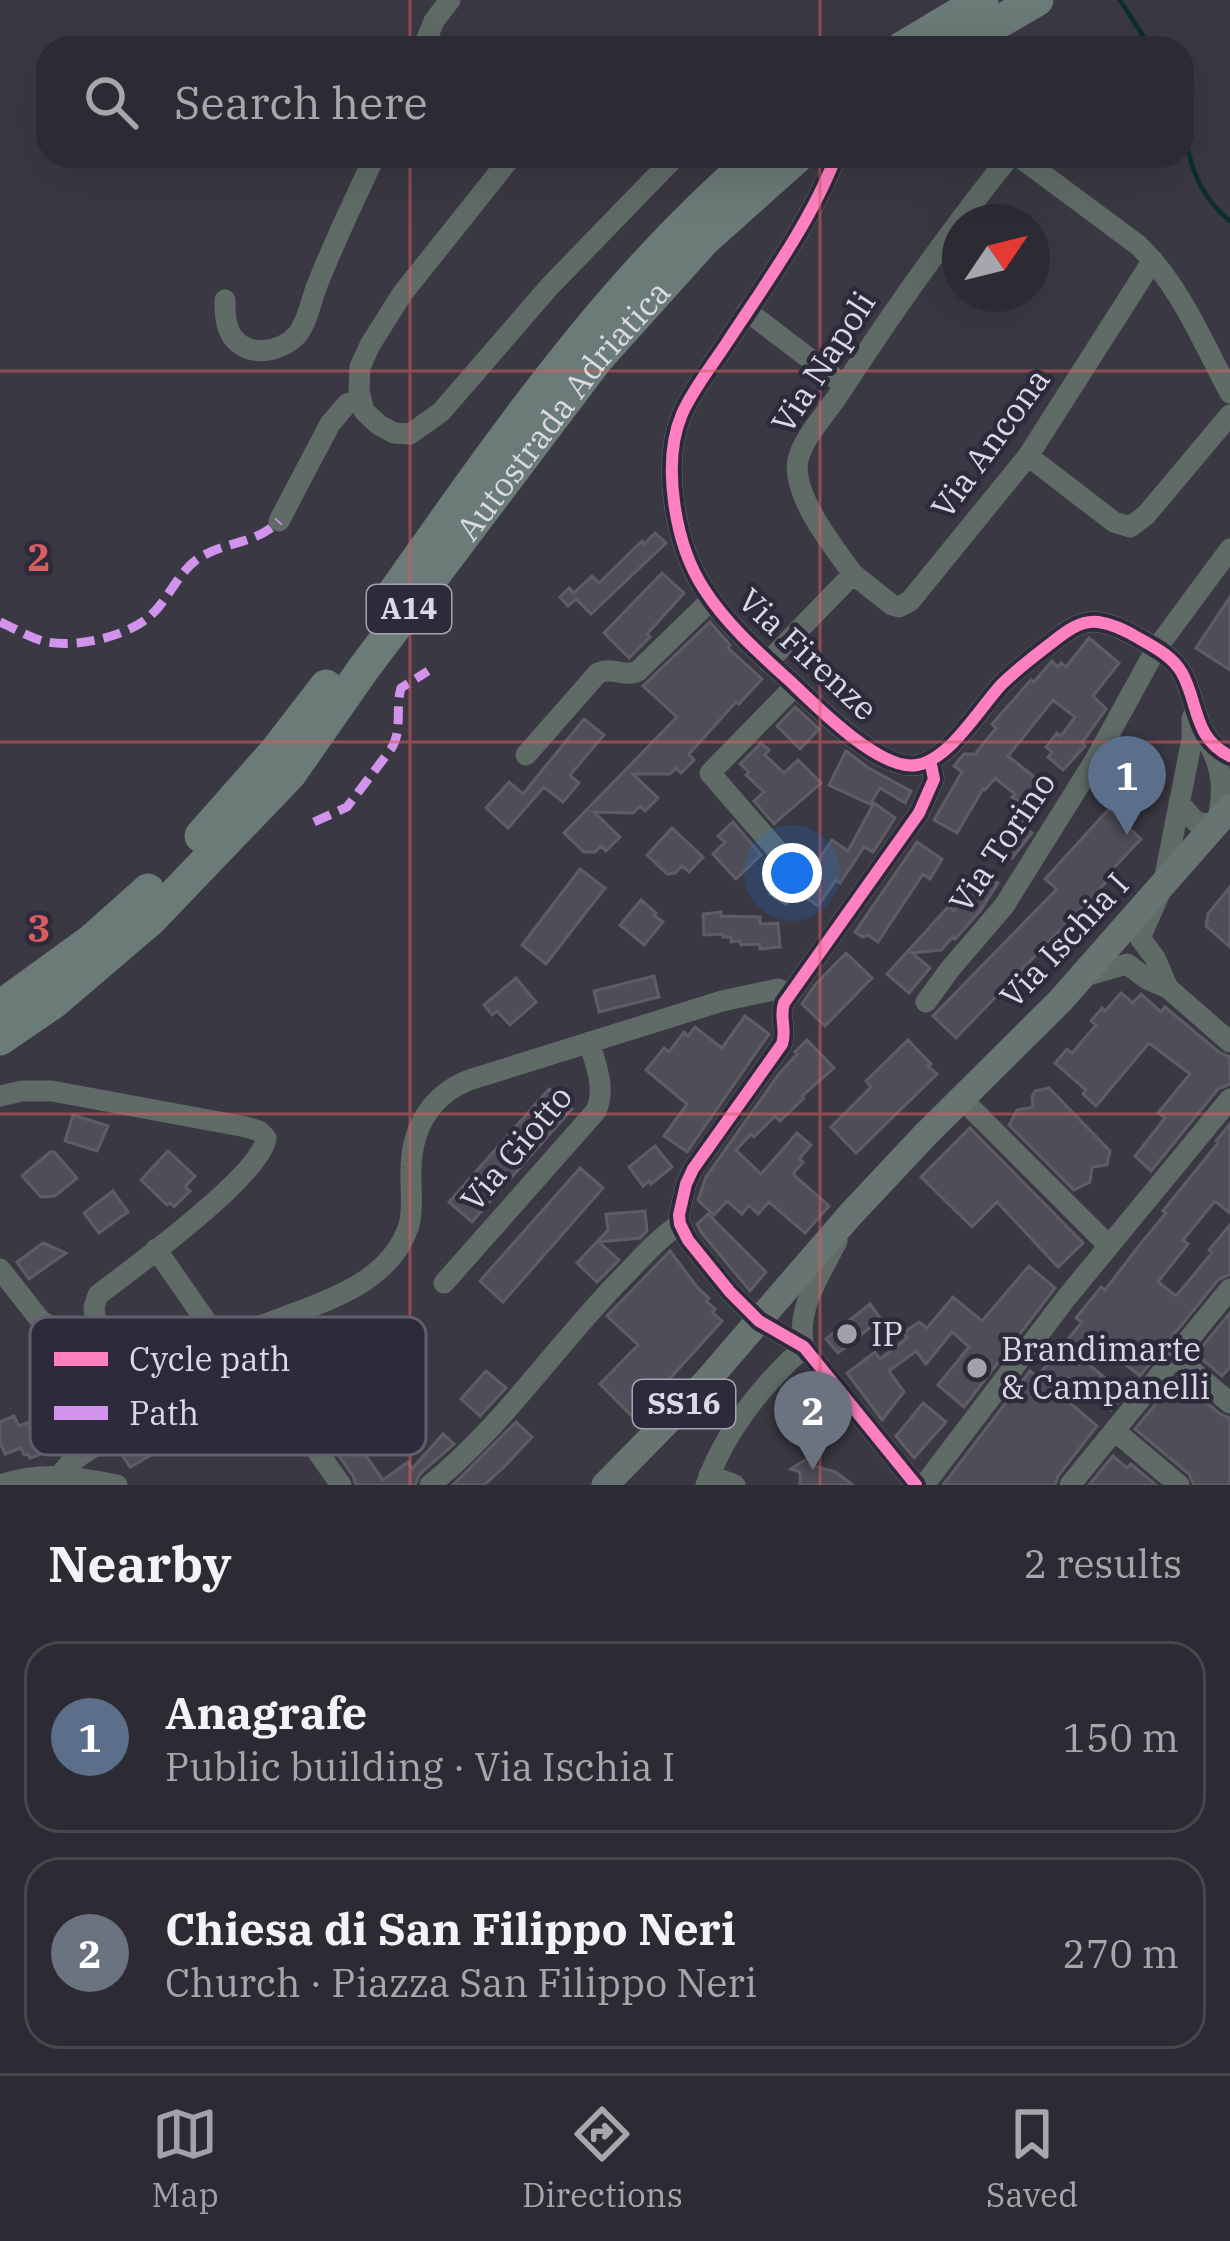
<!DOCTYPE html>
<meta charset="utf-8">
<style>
body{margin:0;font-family:"IBM Plex Serif",serif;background:#34323a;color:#f1f3f6}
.compass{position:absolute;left:942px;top:204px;width:108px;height:108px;border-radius:50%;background:#2c2a32;box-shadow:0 12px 48px #0002;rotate:55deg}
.you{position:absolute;left:792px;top:873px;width:42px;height:42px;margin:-30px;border:9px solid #fff;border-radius:50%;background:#1a73e8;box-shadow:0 0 0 18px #1a73e833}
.badge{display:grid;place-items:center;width:78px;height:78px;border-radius:50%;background:#a2a1ab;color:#fff;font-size:39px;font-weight:700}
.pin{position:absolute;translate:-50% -99px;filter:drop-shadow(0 3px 6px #0008)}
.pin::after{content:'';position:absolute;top:63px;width:42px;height:36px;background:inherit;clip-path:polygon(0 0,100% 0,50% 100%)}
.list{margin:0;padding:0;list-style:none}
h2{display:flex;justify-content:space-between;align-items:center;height:156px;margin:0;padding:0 48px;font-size:51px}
h2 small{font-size:39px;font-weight:400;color:#a6a7ac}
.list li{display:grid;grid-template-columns:78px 1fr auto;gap:36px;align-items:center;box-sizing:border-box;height:192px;margin:0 24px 24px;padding:0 24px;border:3px solid #48464d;border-radius:36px}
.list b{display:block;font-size:45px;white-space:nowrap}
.list p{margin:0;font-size:39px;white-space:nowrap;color:#a6a7ac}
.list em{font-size:39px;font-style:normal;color:#a6a7ac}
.icon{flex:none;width:66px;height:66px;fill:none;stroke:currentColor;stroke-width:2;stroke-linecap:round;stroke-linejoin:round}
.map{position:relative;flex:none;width:1230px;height:1485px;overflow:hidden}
.search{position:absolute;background:#2c2a32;box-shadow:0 12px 48px #0002;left:36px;right:36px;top:36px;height:132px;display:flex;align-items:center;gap:30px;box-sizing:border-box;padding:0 42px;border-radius:36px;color:#a6a7ac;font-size:45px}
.sheet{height:588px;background:#2c2a32}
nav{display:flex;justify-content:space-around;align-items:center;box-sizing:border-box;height:168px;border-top:3px solid #48464d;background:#2c2a32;font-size:33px;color:#a6a7ac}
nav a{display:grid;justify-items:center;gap:6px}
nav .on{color:#a2a1ab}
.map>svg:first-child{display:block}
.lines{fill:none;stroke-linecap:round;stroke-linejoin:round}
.stream{stroke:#0b2e32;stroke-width:4.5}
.building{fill:#4f4d57;stroke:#5e5d65;stroke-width:3}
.minor{stroke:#606b67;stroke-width:21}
.major{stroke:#677471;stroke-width:27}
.highway{stroke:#6b7b77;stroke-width:33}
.quiet{stroke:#d193ec;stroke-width:9;stroke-dasharray:18 9;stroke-linecap:butt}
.cycleway-casing{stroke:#2d2a3b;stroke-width:20}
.cycleway{stroke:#ff80c0;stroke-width:12}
.grid{fill:none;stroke:#d75d60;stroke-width:3;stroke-opacity:0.55}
.poi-dot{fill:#a2a1ab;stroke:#2d2a3b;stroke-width:4.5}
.labels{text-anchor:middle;stroke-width:9;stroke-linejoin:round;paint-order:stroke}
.shield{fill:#2d2a3b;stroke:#a6a4b1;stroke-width:3}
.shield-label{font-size:30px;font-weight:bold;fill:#dad9e4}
.street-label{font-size:33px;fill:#dad9e4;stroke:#2d2a3b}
.poi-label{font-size:33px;fill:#dad9e4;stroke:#2d2a3b;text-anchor:start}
.key{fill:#2d2a3b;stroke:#615f6e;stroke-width:3}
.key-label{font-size:33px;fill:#dad9e4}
.grid-label{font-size:39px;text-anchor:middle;font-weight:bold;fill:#d75d60;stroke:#2d2a3b;stroke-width:9;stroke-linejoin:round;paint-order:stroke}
</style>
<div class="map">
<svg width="1230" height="1485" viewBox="0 0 1230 1485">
<rect width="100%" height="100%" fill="#3a3842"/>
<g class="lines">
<path class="stream" d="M1120,0L1151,48
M1182,113C1187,156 1195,193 1230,221"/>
</g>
<path class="building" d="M655,533L666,543L591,614L576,599L568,606L560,597L569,588L574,593L592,576L599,583L642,541L644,544Z
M662,573L684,593L647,634L650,637L629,658L604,633Z
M1230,597V670L1196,648Z
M710,622L730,645L728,648L762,679L739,704L736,702L689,754L694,760L681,773L676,768L670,774H633L658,798L645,811L640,806L633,813L594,812L620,837L606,851L601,846L595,852H584L564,833L677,717L643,686Z
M1089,638L1119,663L1093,696L1106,709L1082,743L1085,746L1063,770L1048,757L1052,752L1046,747L1057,733L1061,736L1075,717L1053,700L1008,756L1052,791L1024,827L1032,833L1012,858L996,844L1022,803L1012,797L1015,794L995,778L985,790L983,789L957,833L934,820L962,772L954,766L964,754H975L996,728L992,724L1031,680L1034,682L1052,661L1058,667L1061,663L1066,667Z
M795,707L819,729L800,749L777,726Z
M584,719L604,735L570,775L579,783L563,802L544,787L508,828L486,808L509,782L523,794Z
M761,743L769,750L765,755L784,773L798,760L821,783L774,824L754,801L764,792L746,775L749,772L740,764Z
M846,751L867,767L911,791L905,803L880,788L870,804L829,785Z
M874,803L895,818L873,852L864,847L840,883L836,880L818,906L797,891L786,904L770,894L786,869L804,881L832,840L848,851Z
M1109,809L1141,839L1107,875L1110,878L956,1038L933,1016L1057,889L1045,879Z
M733,822L761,855L736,879L713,854L725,842L718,836Z
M672,828L703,857L689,872L682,866L675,873L667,874L647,855Z
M917,842L942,859L930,879L923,874L878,942L868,935L863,937L855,932Z
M580,869L605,888L546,964L522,945Z
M979,871L998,883L980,911L955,939L953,937L941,950L912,953L930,968L909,993L887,974L949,906L954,911Z
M1230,887V947L1206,926L1208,914Z
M641,900L656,913L654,915L663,922L644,945L620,925Z
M721,912V916L760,917V924L778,923L780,947L760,949V944L741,945L740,941L731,942V937H723V934L704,935L703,914Z
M846,953L872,978L825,1026L802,1004L815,985Z
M654,976L659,997L599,1012L594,991Z
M516,978L536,1002L510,1025L497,1011L492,1015L484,1005Z
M1121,993L1133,1003L1141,994L1161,1012L1165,1007L1220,1053L1230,1057V1084L1218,1089L1151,1171L1135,1156L1165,1118L1158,1113L1190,1074L1149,1043L1096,1106L1083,1094L1086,1090L1055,1063L1067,1049L1072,1053L1096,1025L1091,1021L1102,1008L1105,1011Z
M745,1016L769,1034L687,1152L664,1136L687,1104L646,1070L664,1048L669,1052L684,1032L688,1036L695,1027L722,1048Z
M807,1040L834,1068L802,1096L804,1098L780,1121L775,1116L754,1137L751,1134L736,1150L761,1174L797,1133L811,1145L799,1159L803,1162L793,1174L829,1206L805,1233L769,1202L758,1214L749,1205L742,1214L727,1201L714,1215L698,1200L706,1177L779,1074L797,1054L795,1052Z
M908,1040L931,1064L928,1066L937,1074L856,1153L831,1127L871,1087L866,1081Z
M1049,1088L1110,1151L1107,1165L1092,1167L1090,1182L1074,1190L1009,1125L1017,1110L1033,1107L1032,1097L1035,1091Z
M549,1089L572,1109L472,1222L449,1202Z
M73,1115L108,1126L97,1151L65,1141Z
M1230,1124V1213L1215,1201L1183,1240L1188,1244L1158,1282L1176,1296L1212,1253L1209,1250L1230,1225V1274L1218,1280L1140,1376L1100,1345L1086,1362L1124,1394L1111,1410L1084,1387L1070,1403L1097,1426L1058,1476L1055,1485H943L1030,1371L1037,1377L1082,1322L1076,1318L1101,1287L1105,1290L1138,1247L1166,1213L1163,1211L1218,1143L1216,1141Z
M970,1128L1083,1243L1058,1267L997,1202L972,1227L921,1177Z
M655,1146L672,1167L651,1184L649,1181L643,1186L629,1167Z
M168,1151L195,1176L185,1187L190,1191L174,1207L170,1203L167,1205L141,1180Z
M50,1152H54L77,1178L55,1196L41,1197L22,1176Z
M580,1168L603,1188L503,1302L480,1281Z
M113,1191L128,1212L99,1233L84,1213Z
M645,1211L647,1231L640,1238L599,1242L619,1260L597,1282L577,1263L608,1230L606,1214Z
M708,1214L766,1272L750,1291L701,1232L697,1224Z
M43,1243L66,1253L29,1279L17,1262Z
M670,1251L698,1288L709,1298L706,1301L715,1309L712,1312L722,1321L634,1418L600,1384L638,1345L607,1316Z
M1029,1266L1055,1288L964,1407L938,1385L969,1347L952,1332L926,1364L916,1351L889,1371L904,1392L882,1420L847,1373L875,1352L880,1359L907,1338L903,1333L919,1322L927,1328L953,1297L982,1321Z
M870,1304L881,1319L838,1353L826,1339Z
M1230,1313V1367L1222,1376L1196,1354Z
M486,1371L506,1388L480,1416L461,1399Z
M100,1378L116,1409L114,1413L75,1434L77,1440L62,1446L30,1458L28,1454L24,1455L21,1448L5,1454L0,1443V1422L14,1416L19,1426L42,1417L38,1407L58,1399L59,1401Z
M1177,1378L1220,1414L1230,1418V1485H1194L1189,1474L1135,1429Z
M923,1403L946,1422L914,1458L896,1436Z
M375,1421L387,1438L364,1453L383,1480L408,1462L412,1469L443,1434L454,1444L420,1474L415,1485H356L353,1476L334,1449Z
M516,1422L532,1437L504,1467L484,1485H453Z
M147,1426L160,1445L151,1450L153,1454L130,1467L122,1455L124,1453L120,1447Z
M1113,1456L1127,1468L1131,1464L1156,1485H1089Z
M808,1458L810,1465L836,1472L853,1485H800V1472L791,1469Z"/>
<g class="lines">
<path class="minor" d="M423,48L434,21L450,0
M512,156L402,294L370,345L360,367L359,391L364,411L379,425L394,433L410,434L441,412L550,286L676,156
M836,156C811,222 764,286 726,344C711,367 693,389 682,414C661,463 675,545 704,589C726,624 760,654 791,682C816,706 881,772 917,765C950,759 979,709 1001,685C1016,670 1033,657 1050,644C1064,633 1079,620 1098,622C1113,624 1127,631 1140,639C1156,648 1173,657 1182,673C1199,704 1193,738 1230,756
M1018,156L1138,245C1180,285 1203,343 1230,393
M225,300C225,312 225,325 232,336C248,359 281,352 297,335C308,322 311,299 318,283C335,240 355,198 375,156
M747,311L844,385
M1028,456L1114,522L1130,527L1146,515L1230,415
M279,521L330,424L347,404L361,400
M853,574L892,605L899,607L910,601L1028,456L1153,260
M768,662L853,574C834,547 791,495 798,460C803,438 825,415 837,397C891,314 948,233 1010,156
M526,755L598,673C613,666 624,678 638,671L711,600
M1179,803L1197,823L1217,824C1224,792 1224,771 1208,742
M776,849L710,773L795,686
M1082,977L1127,964L1147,979L1168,988L1230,1042
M1168,988L1155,958L1140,938L1163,886L1192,739V718
M926,1002L950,969L1004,906L1095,760L1156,649L1230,549
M0,1096L22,1091H52L246,1127L259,1131L266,1138C262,1175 132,1269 98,1295L94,1307L98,1344
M962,1099L1109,1246
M156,1249L208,1324L222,1333C249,1333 277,1319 303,1310C346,1294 394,1273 409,1225C414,1207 410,1187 411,1168C412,1128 431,1095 469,1080L722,1001L778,989L791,994
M0,1269L41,1321L71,1339L103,1347L133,1407C128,1438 77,1447 61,1475
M444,1283L596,1111C606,1088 596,1065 589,1042
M234,1333L341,1485
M804,1347C795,1309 821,1274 837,1241
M1175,1356L1230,1403
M1115,1431L1179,1485
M709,1475L735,1485
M1,1485C42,1471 76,1477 117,1485
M430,1485C502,1427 555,1347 619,1281C638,1262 657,1239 680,1224
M706,1485C725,1431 762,1385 804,1347
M916,1485L804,1347L759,1321L730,1292L688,1240L680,1224L679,1215L686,1184L693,1169L782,1044C787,1030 779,1017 784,1003L919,813L934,779L930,760
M924,1485L1067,1297L1230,1099
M1070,1485L1230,1289"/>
<path class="major" d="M605,1485L705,1383L850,1215L926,1134L1061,1000L1230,808"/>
<g class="highway">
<path d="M902,48L982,0"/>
<path d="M954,48L1037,0"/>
<path d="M388,601C499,444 609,282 757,156"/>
<path d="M201,836L275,752L326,686"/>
<path d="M0,1007L92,940L148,890"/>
<path id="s1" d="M0,1039L54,1002L150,920L290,774L364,668L597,359L704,240L798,156"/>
</g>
<path class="quiet" d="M0,622C14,628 28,637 43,641C72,649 126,637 149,617C170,599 178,569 204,555C230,541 258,543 279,521
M314,822L347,807L391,749C403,731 395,708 401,688L428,671"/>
<defs>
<path id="cycleway" d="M836,156C811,222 764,286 726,344C711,367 693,389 682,414C661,463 675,545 704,589C726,624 760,654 791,682C816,706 881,772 917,765C950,759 979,709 1001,685C1016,670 1033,657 1050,644C1064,633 1079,620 1098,622C1113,624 1127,631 1140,639C1156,648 1173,657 1182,673C1199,704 1193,738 1230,756
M916,1485L804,1347L759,1321L730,1292L688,1240L680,1224L679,1215L686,1184L693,1169L782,1044C787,1030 779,1017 784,1003L919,813L934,779L930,760"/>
</defs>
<use href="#cycleway" class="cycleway-casing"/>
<use href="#cycleway" class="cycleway"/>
</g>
<path class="grid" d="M410,0V48M820,0V48M410,156V1485M820,156V1485M0,371H1230M0,742H1230M0,1114H1230"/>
<g class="poi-dot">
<circle cx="847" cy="1334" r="12"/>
<circle cx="977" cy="1368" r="12"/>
</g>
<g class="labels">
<g class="shield">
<rect x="367" y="585" width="84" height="48" rx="9"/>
<rect x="633" y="1380" width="102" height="48" rx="9"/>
</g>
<g class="shield-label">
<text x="409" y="619">A14</text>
<text x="684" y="1414">SS16</text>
</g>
<g class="street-label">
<text transform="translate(823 362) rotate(-57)" y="12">Via Napoli</text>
<text dy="12" stroke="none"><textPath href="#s1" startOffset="849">Autostrada Adriatica</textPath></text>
<text transform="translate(990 443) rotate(-54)" y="12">Via Ancona</text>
<text transform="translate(808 654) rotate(43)" y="12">Via Firenze</text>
<text transform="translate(1002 842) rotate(-56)" y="12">Via Torino</text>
<text transform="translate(1064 940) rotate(-47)" y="12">Via Ischia I</text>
<text transform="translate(516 1148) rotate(-50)" y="12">Via Giotto</text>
</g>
<g class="poi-label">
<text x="871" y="1346">IP</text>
<text x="1001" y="1361">Brandimarte<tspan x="1001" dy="38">&amp; Campanelli</tspan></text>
</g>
</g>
<rect x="30" y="1317" width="396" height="138" rx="18" class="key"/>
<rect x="54" y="1352" width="54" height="14" fill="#ff80c0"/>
<rect x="54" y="1406" width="54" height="14" fill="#d193ec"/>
<g class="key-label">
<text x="129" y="1371">Cycle path</text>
<text x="129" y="1425">Path</text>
</g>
<g class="grid-label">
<text x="39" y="571">2</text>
<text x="39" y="942">3</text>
</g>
</svg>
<svg class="compass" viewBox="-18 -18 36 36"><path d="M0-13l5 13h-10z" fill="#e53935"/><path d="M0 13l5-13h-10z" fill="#a6a7ac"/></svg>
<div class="you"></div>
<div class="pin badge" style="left:1127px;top:835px;background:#5c6f8a">1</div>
<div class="pin badge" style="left:813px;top:1470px;background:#6b7280">2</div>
<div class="search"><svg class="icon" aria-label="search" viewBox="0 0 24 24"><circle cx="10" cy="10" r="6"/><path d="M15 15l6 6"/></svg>Search here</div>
</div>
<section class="sheet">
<h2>Nearby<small>2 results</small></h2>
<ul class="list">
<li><span class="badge" style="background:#5c6f8a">1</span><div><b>Anagrafe</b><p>Public building · Via Ischia I</p></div><em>150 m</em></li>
<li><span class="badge" style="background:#6b7280">2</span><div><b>Chiesa di San Filippo Neri</b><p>Church · Piazza San Filippo Neri</p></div><em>270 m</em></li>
</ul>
</section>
<nav>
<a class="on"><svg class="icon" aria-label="map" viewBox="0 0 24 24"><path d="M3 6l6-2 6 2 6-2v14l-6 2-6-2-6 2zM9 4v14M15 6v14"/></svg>Map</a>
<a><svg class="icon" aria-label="directions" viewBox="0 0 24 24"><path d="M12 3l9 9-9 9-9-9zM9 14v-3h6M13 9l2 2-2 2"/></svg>Directions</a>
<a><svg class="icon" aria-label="saved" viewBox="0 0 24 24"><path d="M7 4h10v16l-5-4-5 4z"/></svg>Saved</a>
</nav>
